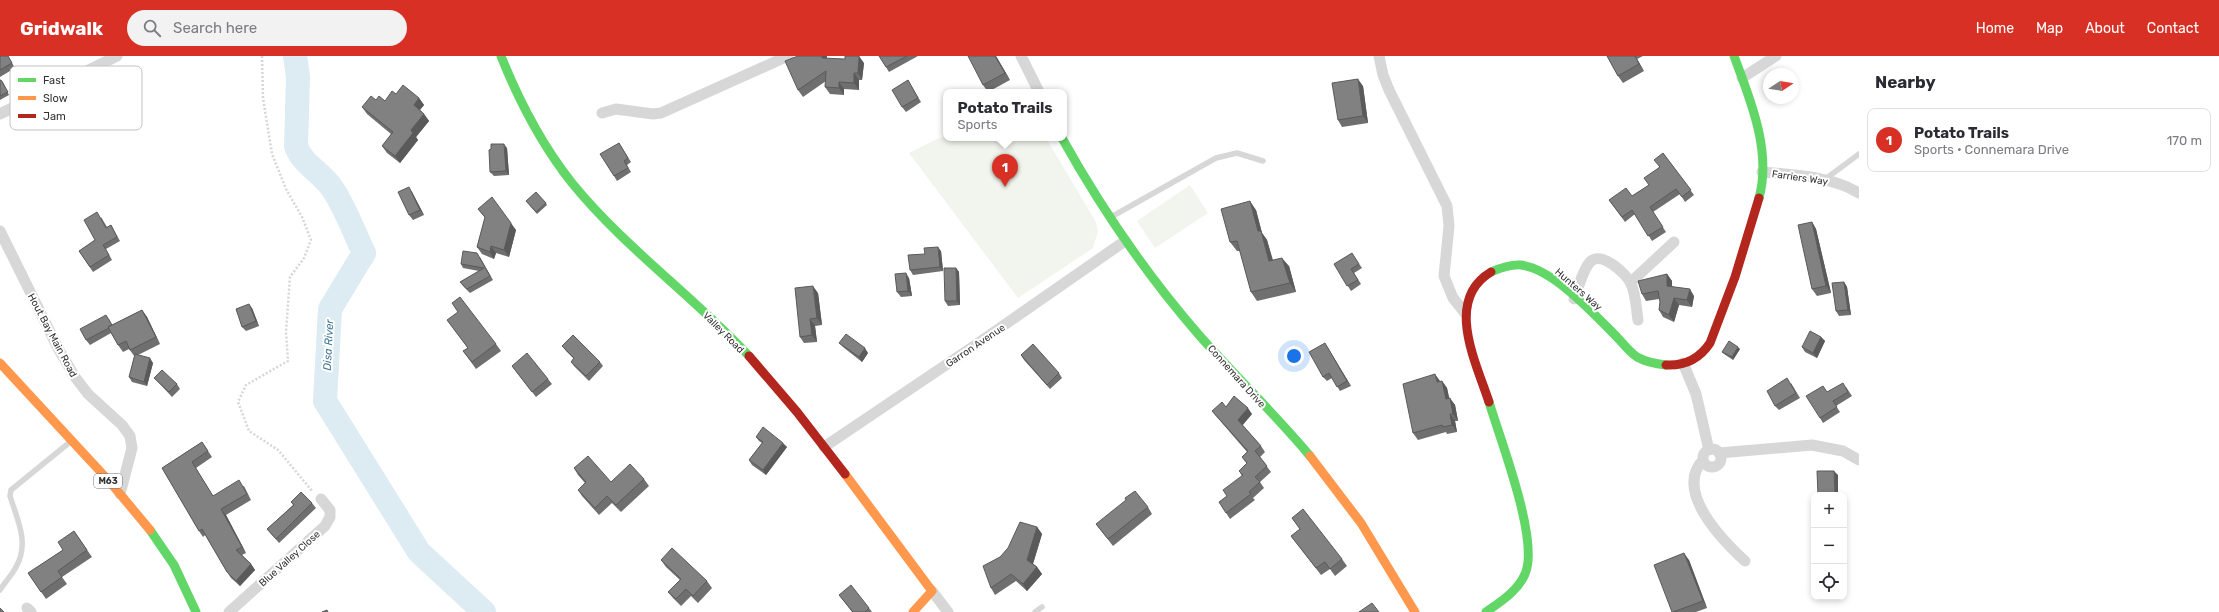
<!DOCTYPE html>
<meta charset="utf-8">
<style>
body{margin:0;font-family:Rubik,sans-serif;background:#f2f2f3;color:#2b2b33}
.controls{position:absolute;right:12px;bottom:12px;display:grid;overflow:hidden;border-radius:8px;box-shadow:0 2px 6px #0003}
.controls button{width:36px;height:36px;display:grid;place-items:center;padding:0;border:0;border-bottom:1px solid #e1e1e2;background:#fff;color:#2b2b33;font:20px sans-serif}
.compass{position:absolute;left:1763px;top:12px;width:36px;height:36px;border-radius:50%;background:#fff;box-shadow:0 2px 6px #0003;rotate:78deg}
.you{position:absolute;left:1294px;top:300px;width:14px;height:14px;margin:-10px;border:3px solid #fff;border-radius:50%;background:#1a73e8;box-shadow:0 0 0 6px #1a73e833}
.badge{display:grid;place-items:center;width:26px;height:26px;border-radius:50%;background:#d93025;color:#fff;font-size:13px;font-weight:700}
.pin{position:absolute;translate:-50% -33px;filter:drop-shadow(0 1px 2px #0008)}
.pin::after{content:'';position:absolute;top:21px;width:14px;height:12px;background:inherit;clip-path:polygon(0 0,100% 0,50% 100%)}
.popup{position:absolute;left:943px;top:33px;width:124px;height:52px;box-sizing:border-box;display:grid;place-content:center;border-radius:8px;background:#fff;filter:drop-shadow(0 1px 3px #0005);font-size:13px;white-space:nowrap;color:#7c7c81}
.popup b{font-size:15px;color:#2b2b33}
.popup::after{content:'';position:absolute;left:50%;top:100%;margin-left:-8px;border:8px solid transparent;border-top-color:#fff}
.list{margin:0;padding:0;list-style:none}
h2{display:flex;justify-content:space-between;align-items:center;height:52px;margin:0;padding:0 16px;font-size:17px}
h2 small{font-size:13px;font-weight:400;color:#7c7c81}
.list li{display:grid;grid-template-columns:26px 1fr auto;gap:12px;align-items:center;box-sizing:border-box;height:64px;margin:0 8px 8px;padding:0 8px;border:1px solid #e1e1e2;border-radius:8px}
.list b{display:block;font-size:15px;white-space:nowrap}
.list p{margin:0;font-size:13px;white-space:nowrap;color:#7c7c81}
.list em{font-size:13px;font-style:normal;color:#7c7c81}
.icon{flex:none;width:22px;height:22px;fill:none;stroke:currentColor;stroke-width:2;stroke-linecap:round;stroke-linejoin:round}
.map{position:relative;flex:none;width:1859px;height:556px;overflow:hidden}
header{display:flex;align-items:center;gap:24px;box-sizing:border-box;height:56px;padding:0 20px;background:#d93025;color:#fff}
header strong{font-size:19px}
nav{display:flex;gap:22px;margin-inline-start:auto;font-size:14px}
.search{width:280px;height:36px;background:#f2f2f3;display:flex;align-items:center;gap:10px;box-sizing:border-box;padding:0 14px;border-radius:22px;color:#7c7c81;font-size:15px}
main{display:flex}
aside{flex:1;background:#fff}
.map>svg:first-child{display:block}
.green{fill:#f1f5ed}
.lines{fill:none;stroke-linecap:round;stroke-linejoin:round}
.river{stroke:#ddebf3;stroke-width:24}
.path{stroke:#d6d6d6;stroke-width:2.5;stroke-dasharray:2 2;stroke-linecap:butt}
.lane{stroke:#d7d7d7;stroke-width:5.5}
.street{stroke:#d7d7d7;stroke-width:11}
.fast{stroke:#63d668;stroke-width:9}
.slow{stroke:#ff974d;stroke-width:9}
.jam{stroke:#b3261e;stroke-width:9}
.wall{fill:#6f6f6f}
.shaded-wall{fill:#5a5a5a}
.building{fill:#818181;stroke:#5a5a5a}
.labels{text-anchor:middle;stroke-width:4;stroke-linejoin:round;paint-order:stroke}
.shield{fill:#fff;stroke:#707070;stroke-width:1}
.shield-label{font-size:9px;font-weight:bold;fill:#333}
.street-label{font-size:10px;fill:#333;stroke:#fff}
.water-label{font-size:11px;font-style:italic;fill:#3f7597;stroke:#fff}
.key{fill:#fff;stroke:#c2c2c2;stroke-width:1}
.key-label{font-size:11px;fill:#333}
</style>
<header>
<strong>Gridwalk</strong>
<div class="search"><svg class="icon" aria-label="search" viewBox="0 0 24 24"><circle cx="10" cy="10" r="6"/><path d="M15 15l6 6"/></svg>Search here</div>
<nav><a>Home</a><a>Map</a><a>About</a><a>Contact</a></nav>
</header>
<main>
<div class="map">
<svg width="1859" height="556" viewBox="0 0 1859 556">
<rect width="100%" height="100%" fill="#fff"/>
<path class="green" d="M946,81L1046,82L1096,166L1098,175L1093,192L1018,242L909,97L939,82Z
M1190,129L1208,157L1155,192L1137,165Z"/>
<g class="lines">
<path class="river" d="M295,0L298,21L296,90C302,108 321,116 332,132C345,151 354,176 364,197L330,253L325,345L419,496L484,556"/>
<path class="path" d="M262,0L263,42L272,98L286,133L302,161L311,184L304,202L290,221L286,276L288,305L246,329L238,346L249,375L278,394L313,436"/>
<path class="lane" d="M1824,124L1859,98
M1111,161L1216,102L1237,97L1263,105
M0,534C5,526 12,519 16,511C30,487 17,463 10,440L11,434L70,386
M1035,556L1042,551"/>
<path class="street" d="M1021,0L1039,36
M1379,0L1383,19L1389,34L1447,150L1449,170L1444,220L1453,242L1465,257
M1742,22L1776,0
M602,57L616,53L653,58L661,57L788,0
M0,58L117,0
M1762,116C1795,119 1831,120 1859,137
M0,175L59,294L75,321L88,338L122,369L130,380L132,392L120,438
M1631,226L1674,186
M1574,243C1579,231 1582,215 1590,206C1601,194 1627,218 1631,228C1636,238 1636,252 1638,264
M1683,307L1696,338L1709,394
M824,391L974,290L1125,185
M1703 402a9 9 0 1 1 18 0a9 9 0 1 1-18 0Z
M1719,397L1812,389L1843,395L1859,404
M1703,404C1674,435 1722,484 1745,505
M932,535L948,556
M27,552L31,556
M229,556L325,470L330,461V454L321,443"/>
<path class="fast" d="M501,0C519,45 541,88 572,127C624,191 693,240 749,300
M1734,0C1750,43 1772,95 1759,142
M1062,82C1101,152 1146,218 1199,279C1235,320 1275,358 1310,400
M1491,216C1500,212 1510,208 1521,209C1553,213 1593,257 1615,279C1622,286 1629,296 1637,301C1646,306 1656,308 1666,309
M150,474L174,509L196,556
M1486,556C1500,546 1518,535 1525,518C1540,485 1500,383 1489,346"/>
<path class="slow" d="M0,307L110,426L150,474
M1310,400L1361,467L1415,556
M845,418L932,535L913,556"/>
<path class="jam" d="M749,300L797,356L845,418
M1666,309C1685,310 1700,302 1710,287L1735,221L1759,142
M1489,346C1476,306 1444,244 1491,216"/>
</g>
<path class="wall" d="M0,0H8L15,12L0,21Z
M798,0H827V3L864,7L862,24H859V34L844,33V39L830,38L825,31L826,25L803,41L798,34Z
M879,0H918L889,16Z
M996,0L1010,24L988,36L983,29Z
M1607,0H1643L1637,3L1644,15L1623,27L1618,20Z
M0,24L3,26L9,39L0,44Z
M908,24L921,46L906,56L902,51Z
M1363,30L1368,67L1342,71L1338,64Z
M396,38L419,42L424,49L420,54L424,58L429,65L416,81L418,84L400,107L387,97L382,90L391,78L367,58L362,51L376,44L385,45Z
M619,87L631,106L627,109L631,116L617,125L614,120Z
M507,92L509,119L494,120L490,116Z
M1663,97L1694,139L1685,146L1680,138L1653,156L1666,176L1652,185L1635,158L1625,166L1609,144L1632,140L1649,129L1659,111Z
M412,136L424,159L413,164L409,159Z
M526,145L546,147L547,149L537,158Z
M478,153L516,174L509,201L496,197L494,203L482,198L477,191L485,162Z
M1256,154L1262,177L1267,184L1273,204L1289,210L1296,236L1257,245L1251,236L1240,195H1237L1230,186Z
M101,161L107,171L111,169L120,185L106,193L112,204L93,216L79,195L95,184Z
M1812,166L1816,173L1831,237L1817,240L1812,233Z
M941,195L943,215L913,219L910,214L925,198Z
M480,201L493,224L470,237L463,230L460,226L479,215L463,212L461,208Z
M1355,202L1362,212L1354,217L1361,228L1351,235L1334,208Z
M956,212L959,216L960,249L948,250L945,245Z
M1667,218L1672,225V230L1694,240L1692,251L1679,249L1674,266L1663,261L1659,254L1660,246L1659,243L1646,245L1642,238Z
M909,222L912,240L901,241L897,236Z
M1844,226L1847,231L1851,259L1839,260L1836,255Z
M818,237L822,269L815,270L817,286L804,287L800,281Z
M252,252L259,270L246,275L242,271Z
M142,254L147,261L160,288L138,299L153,307L147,330L132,326L129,321L135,301L129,293L123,296L118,289L111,277L90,289L86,284L109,263L112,269Z
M447,264L496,288L501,295L476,313L463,295L468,292Z
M1821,281L1825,285L1817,302L1805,296L1802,291Z
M839,287L868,297L862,306L843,291Z
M562,290L600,306L603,310L589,325L574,310L571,306L574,303L566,295Z
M1328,292L1351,330L1340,335L1332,322L1327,325L1323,321Z
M1740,293L1733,304L1724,298L1722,296Z
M1021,299L1059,317L1062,322L1050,333L1024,304Z
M512,310L548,323L552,328L536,341Z
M154,322L177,328L180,333L172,341L158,326Z
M1442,325L1447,332L1449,342L1455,349L1458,365H1455L1457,376L1447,378L1446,376L1418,384L1413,377L1440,326Z
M1791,327L1800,342L1779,354L1775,350Z
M1846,331L1852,340L1836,350L1840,356L1823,367L1820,362L1827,336Z
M1226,351L1252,358L1242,369L1261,390L1265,396L1260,401L1271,416L1260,426L1264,432L1253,442L1255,444L1230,463L1219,446L1227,440L1242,420L1239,415L1247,408L1242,401L1247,396L1216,360L1212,355Z
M756,381L787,391L766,419L752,409L749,404L762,387L759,385Z
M202,386L212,401L196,412L213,440L244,430L251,444L226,459L246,497L242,499L251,508L255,514L240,530L231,522L227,516L205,479L203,481L199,475L162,412Z
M574,412L611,426L644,423L649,430L621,456L612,447L599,459L582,440L578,434L585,427L578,419Z
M291,446L312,447L316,452L279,487L267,473L293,449Z
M1148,451L1152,458L1113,490L1096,468Z
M1292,462L1342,503L1347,510L1335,520L1330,513L1321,519L1291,480L1300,473Z
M1037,471L1042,478L1033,508L1037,511L1042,518L1027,535L1016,525L995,539L991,532L1000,501Z
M74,475L92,501L62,521L67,528L46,543L28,517L63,494Z
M661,504L707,525L712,532L698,547L691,540L681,550L673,542L668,536L680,524L666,511Z
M1689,504L1707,552L1696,556H1673Z
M839,539L869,552L872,556H852Z"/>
<path class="shaded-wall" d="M822,0H827V9L822,2Z
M859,0L864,7L862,24L858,17Z
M995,0H996L1010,24L1005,17Z
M1635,0L1637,3L1644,15L1639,8Z
M854,17L859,24V34L854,27Z
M1358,23L1363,30L1368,67L1363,60Z
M839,26L844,33V39L839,32Z
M419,42L424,49L418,56L414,49Z
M424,58L429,65L416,81L418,84L400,107L395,100L411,74Z
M504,88L507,92L509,119L506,115Z
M409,131L412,136L424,159L420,154Z
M1250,145L1256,154L1262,177L1267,184L1275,214L1269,205L1258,175Z
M1812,166L1816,173L1831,237L1826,230Z
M511,167L516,174L509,201L504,194Z
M491,190L496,197L494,203L490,196Z
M938,191L941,195L943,215L940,211Z
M1282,202L1289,210L1296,236L1290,227Z
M956,212L959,216L960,249L957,245Z
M906,217L909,222L912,240L908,235Z
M1667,218L1672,225V237L1667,230Z
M1844,226L1847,231L1851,259L1848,254Z
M813,230L818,237L822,269L817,262Z
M1690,233L1694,240L1692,251L1687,244Z
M1674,242L1679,249L1674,266L1669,259Z
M249,248L252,252L259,270L256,265Z
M142,254L147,261L160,288L156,281Z
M810,263L815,270L817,286L812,279Z
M1821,281L1825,285L1817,302L1813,297Z
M1325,287L1328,292L1351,330L1347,325Z
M1738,291L1740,293L1733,304L1732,301Z
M865,292L868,297L862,306L859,301Z
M150,302L153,307L147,330L144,326Z
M1435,318L1440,325L1441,333L1437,326Z
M1442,325L1447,332L1451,350L1446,343Z
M1450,342L1455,349L1458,365L1453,358Z
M1248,352L1252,358L1242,370L1238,364Z
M1450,358L1455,365L1457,376L1452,369Z
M783,387L787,391L766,419L763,414Z
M1834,415L1838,419V439H1835Z
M221,453L226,459L246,497L242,491Z
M1037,471L1042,478L1032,511L1027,504Z
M1684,497L1689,504L1707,552L1703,545Z
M251,508L255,514L240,530L236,525Z
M1037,511L1042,518L1027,535L1023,528Z"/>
<path class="building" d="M0,0H8L12,7L0,14Z
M798,0H822V2L845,3V0H859L858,17H854V27L839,26V32L825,31L826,15L798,34L785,5Z
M879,0H907L886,11Z
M968,0H995L1005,17L983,29Z
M1607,0H1635L1639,8L1618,20Z
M1358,23L1363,60L1338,64L1332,27Z
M0,24H1L8,36L0,40Z
M908,24L918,42L902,51L892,34Z
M403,29L419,42L414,49L424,58L411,74L413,77L395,100L382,90L393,76L362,51L371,40L376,44L379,40L385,45L392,35L396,38Z
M619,87L628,102L624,105L628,112L614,120L600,98Z
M491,88H504L506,115L490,116L489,94L491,93Z
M1663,97L1691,134L1682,141L1676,133L1650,151L1663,171L1648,180L1632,154L1622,161L1609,144L1626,132L1632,140L1649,129L1644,122L1660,111L1654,104Z
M409,131L420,154L409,159L398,136Z
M536,136L546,147L536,156L526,145Z
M492,141L511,167L504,194L491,190L490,196L477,191L485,161L478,153Z
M1250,145L1258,175H1261L1269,205L1282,202L1290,227L1251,236L1237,185L1230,186L1221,153Z
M97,156L106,172L111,169L117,181L103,189L109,199L90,211L79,195L95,184L84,164Z
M1812,166L1826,230L1812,233L1798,169Z
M938,191L940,211L910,214L908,199L925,198L924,192Z
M463,195L477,197L490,220L467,233L460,226L484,212L461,208Z
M1352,197L1359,208L1351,213L1358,224L1347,230L1334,208Z
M944,212H956L957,245H945Z
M906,217L908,235L897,236L895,218Z
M1667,218V230L1690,233L1687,244L1674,242L1669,259L1659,254L1660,246L1658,235L1642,238L1638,225Z
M1844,226L1848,254L1836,255L1832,227Z
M813,230L817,262L810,263L812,279L800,281L795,232Z
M460,241L496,288L472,306L463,295L468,292L447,264L458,256L452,247Z
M249,248L256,265L242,271L236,253Z
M142,254L156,281L130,294L126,285L118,289L108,271Z
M106,259L112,269L108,271L109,272L86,284L80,273Z
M1810,275L1821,281L1813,297L1802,291Z
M846,278L865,292L859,301L839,287Z
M573,279L600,306L586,320L571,306L574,302L562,290Z
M1729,285L1738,291L1732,301L1722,296Z
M1325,287L1347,325L1337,331L1329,317L1323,321L1309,296Z
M1033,288L1059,317L1047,329L1021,299Z
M527,297L548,323L532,336L512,310Z
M135,298L150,302L144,326L129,321Z
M162,314L177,328L169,336L154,322Z
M1435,318L1437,326L1442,325L1446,343L1450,342L1453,358H1450L1452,369L1443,371L1442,369L1413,377L1403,328Z
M1787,322L1796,337L1775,350L1767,335Z
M1843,327L1848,336L1833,345L1837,351L1820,362L1806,340L1823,330L1827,336Z
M1234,340L1248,352L1238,364L1261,390L1255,395L1267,410L1255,421L1260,426L1249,436L1251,438L1226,457L1219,446L1227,440L1223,434L1243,419L1239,415L1247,407L1242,401L1248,395L1212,355L1222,346L1226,351Z
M763,371L783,387L763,414L749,404L763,386L756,381Z
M202,386L208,395L192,406L213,440L239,424L247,438L221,453L242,491L236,494L251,508L236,525L227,516L202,473L199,475L162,412Z
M588,400L611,426L630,408L644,423L616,449L607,440L595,452L578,434L586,426L574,412Z
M1817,415H1834L1835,439H1818Z
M1135,435L1148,451L1108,483L1096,468L1126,444L1125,442Z
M301,436L312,447L276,483L267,473L294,449L291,446Z
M1303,453L1342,503L1330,513L1325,506L1316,512L1291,480L1300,473L1292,462Z
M1020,466L1037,471L1027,504L1037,511L1023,528L1011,518L991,532L983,510L1000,501L1008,492Z
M74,475L87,494L58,515L62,521L41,536L28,517L63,494L58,486Z
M672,492L707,525L693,540L686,533L676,543L668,536L681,523L661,504Z
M1684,497L1703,545L1673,556H1672L1654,509Z
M851,529L869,552L865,556H853L839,539Z
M1372,547L1379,556H1359Z
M0,552L4,556H0Z
M327,554L328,556H322Z"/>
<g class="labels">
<rect class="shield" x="94" y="418" width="28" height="14" rx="3"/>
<g class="shield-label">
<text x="108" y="428">M63</text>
</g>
<g class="street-label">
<text transform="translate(1800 121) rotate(8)" y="4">Farriers Way</text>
<text transform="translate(1579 233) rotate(41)" y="4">Hunters Way</text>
<text transform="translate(724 276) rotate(45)" y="4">Valley Road</text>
<text transform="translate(53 279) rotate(62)" y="4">Hout Bay Main Road</text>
<text transform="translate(975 289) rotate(-34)" y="4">Garron Avenue</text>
<text transform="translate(1237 320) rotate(48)" y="4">Connemara Drive</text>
<text transform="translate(289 502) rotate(-42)" y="4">Blue Valley Close</text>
</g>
<g class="water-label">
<text transform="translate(328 289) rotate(-87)" y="4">Disa River</text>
</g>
</g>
<rect x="10" y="10" width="132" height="64" rx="6" class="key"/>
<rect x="18" y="22" width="18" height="4" fill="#63d668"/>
<rect x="18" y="40" width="18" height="4" fill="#ff974d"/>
<rect x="18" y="58" width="18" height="4" fill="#b3261e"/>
<g class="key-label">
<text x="43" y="28">Fast</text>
<text x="43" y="46">Slow</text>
<text x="43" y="64">Jam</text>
</g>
</svg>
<div class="controls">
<button>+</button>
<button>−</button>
<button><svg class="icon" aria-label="locate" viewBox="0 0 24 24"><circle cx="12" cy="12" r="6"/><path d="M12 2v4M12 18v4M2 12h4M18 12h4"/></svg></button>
</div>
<svg class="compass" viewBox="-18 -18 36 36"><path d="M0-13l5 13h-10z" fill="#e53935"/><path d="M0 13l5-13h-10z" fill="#7c7c81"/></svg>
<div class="you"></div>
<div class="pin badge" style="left:1005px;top:131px">1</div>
<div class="popup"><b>Potato Trails</b>Sports</div>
</div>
<aside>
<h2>Nearby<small></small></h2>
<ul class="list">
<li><span class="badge">1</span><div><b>Potato Trails</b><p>Sports · Connemara Drive</p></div><em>170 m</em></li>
</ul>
</aside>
</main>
